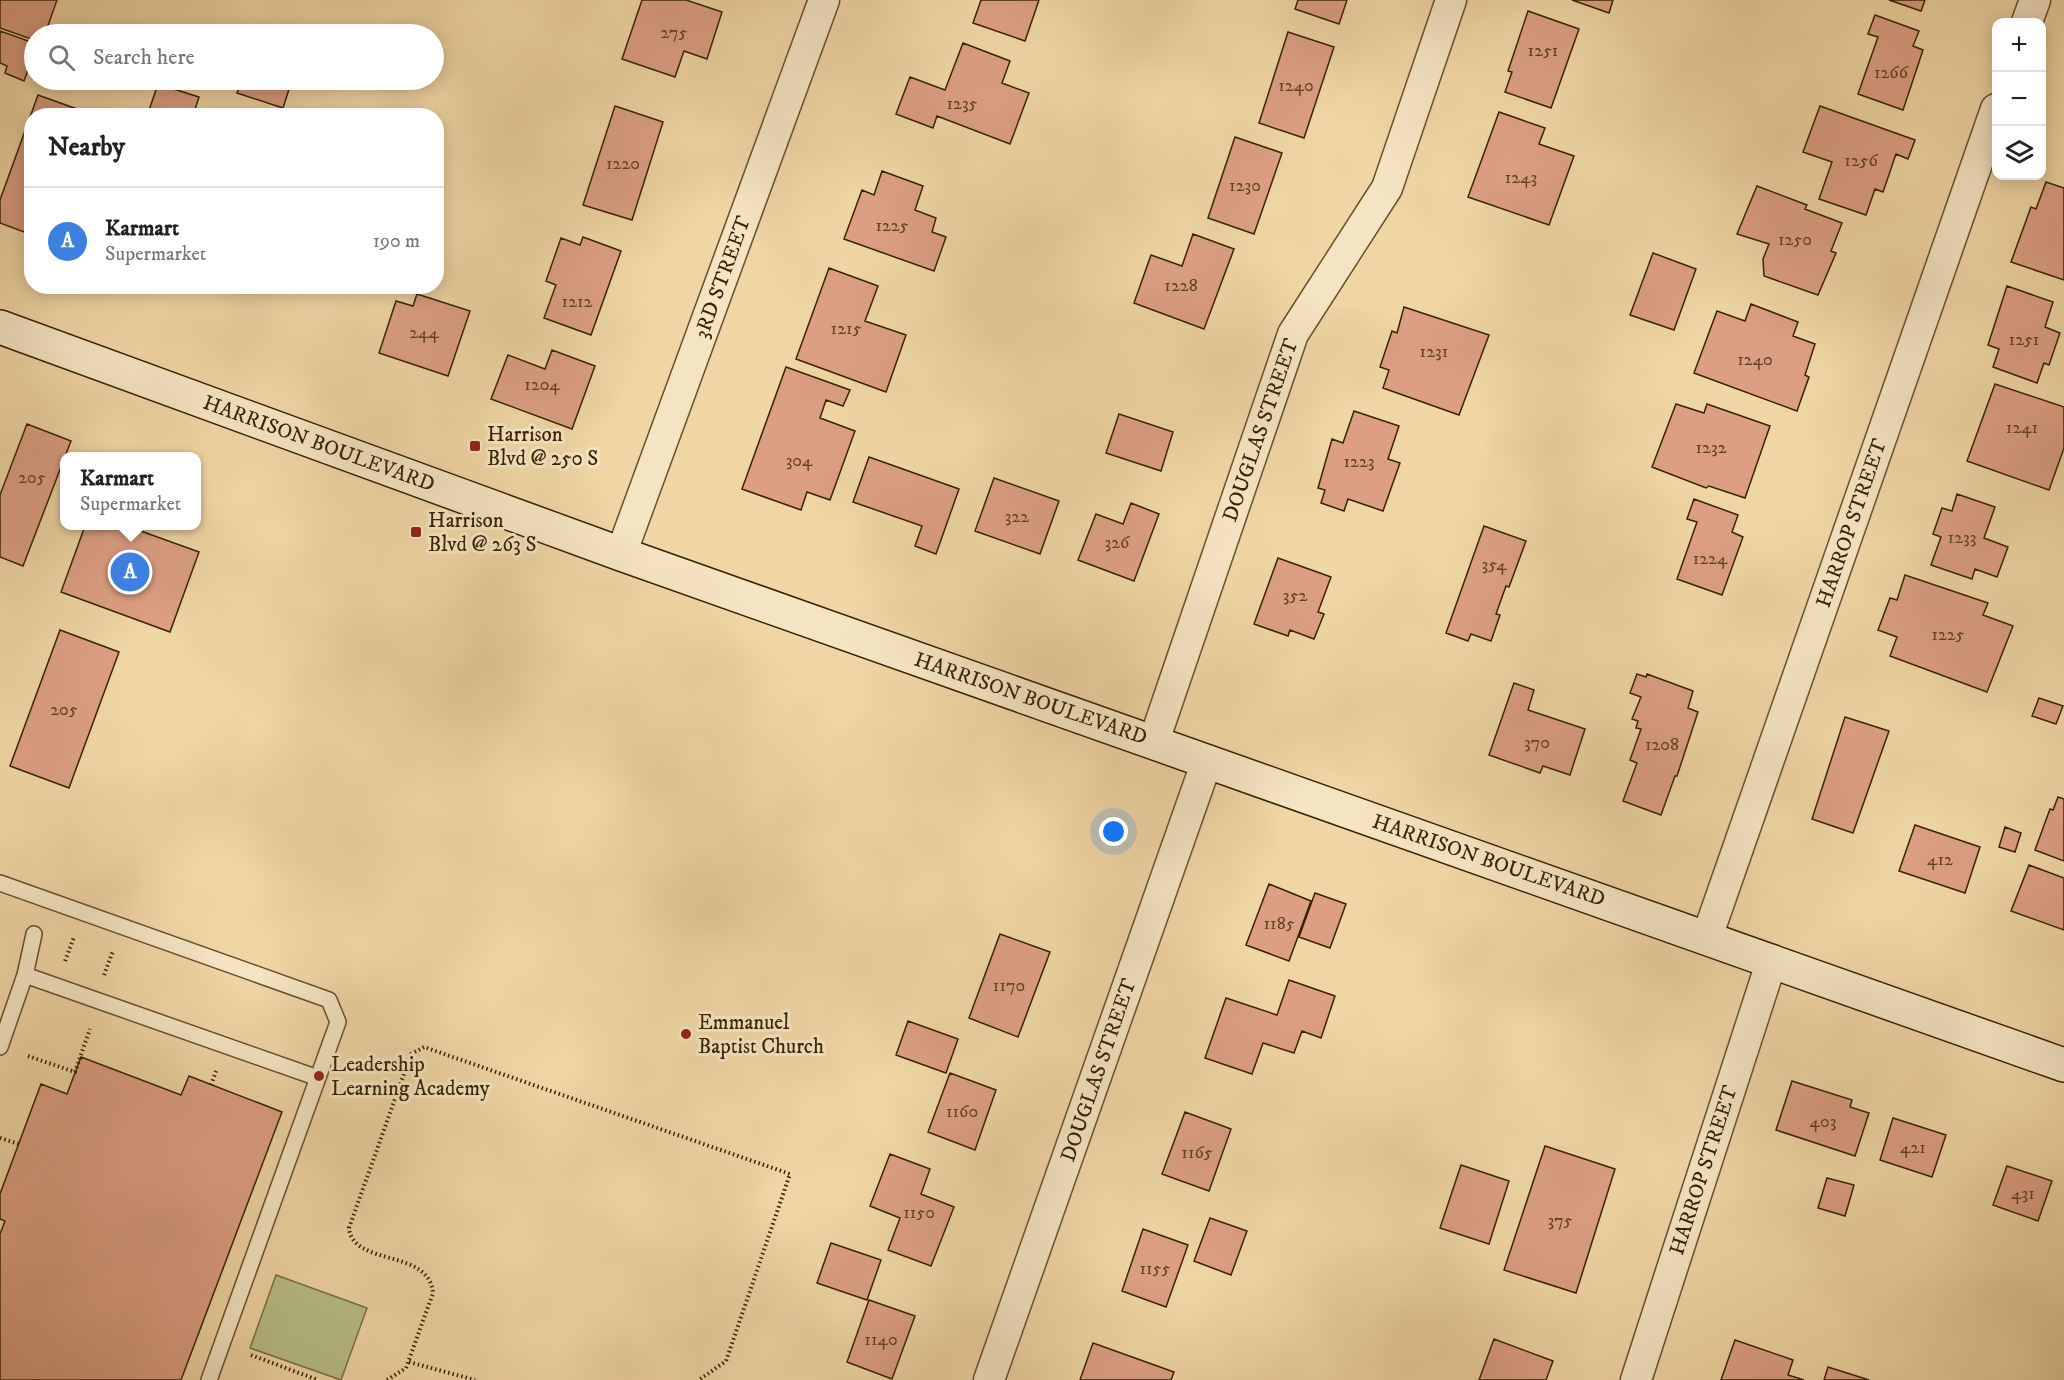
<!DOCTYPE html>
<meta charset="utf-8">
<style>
body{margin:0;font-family:"IM FELL DW Pica",serif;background:#f2f2f2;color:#222}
.controls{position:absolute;right:18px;top:18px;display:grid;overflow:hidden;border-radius:12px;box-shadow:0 3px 15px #0003}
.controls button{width:54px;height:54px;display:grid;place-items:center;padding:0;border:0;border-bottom:2px solid #e0e0e0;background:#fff;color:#222;font:30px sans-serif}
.you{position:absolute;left:1114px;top:832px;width:21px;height:21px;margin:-15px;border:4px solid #fff;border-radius:50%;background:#1a73e8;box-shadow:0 0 0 9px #1a73e833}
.badge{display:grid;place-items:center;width:39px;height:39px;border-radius:50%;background:#0f766e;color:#fff;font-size:20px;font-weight:700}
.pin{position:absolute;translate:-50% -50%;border:3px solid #fff;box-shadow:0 2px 6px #0006}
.popup{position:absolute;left:60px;top:452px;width:141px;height:78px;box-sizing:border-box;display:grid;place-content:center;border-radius:12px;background:#fff;filter:drop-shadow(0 2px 4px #0005);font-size:20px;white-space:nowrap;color:#767676}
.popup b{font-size:22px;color:#222}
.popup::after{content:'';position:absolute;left:50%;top:100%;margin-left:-12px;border:12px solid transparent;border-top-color:#fff}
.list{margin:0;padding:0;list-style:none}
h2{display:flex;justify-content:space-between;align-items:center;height:78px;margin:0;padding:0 24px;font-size:26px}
h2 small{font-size:20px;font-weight:400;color:#767676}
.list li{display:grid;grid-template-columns:39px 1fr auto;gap:18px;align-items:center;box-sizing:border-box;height:108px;padding:0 24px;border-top:2px solid #e0e0e0}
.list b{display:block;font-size:22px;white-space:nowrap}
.list p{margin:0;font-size:20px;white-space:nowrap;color:#767676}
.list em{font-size:20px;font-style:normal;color:#767676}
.icon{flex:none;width:33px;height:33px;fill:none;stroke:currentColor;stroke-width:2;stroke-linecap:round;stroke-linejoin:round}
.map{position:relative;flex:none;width:2064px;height:1380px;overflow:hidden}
.search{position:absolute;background:#fff;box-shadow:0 3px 15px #0003;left:24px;top:24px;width:420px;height:66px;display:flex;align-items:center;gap:15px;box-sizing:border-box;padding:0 21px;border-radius:33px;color:#767676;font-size:22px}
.panel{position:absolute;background:#fff;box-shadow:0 3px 15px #0003;left:24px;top:108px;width:420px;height:186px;border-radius:24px}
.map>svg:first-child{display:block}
.green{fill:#b8be87;stroke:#787044;stroke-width:1.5}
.building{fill:#dc9f83;stroke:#392200;stroke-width:1.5}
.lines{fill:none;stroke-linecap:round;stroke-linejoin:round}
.service-casing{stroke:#674f29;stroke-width:18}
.minor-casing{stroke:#674f29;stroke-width:33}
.secondary-casing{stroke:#392200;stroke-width:36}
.path{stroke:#392200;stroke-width:4;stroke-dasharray:1.5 3;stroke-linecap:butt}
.service{stroke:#f5e4c4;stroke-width:15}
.minor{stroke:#f5e4c4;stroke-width:30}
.secondary{stroke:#f5e4c4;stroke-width:33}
.poi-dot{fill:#8f2418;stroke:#f5e4c4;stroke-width:2}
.labels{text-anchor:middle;stroke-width:6;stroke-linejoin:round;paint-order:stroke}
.number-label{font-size:18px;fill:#624121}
.street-label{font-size:21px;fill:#392200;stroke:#f5e4c4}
.poi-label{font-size:21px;fill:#392200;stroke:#f5e4c4;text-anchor:start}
</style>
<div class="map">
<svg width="2064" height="1380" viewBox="0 0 2064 1380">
<rect width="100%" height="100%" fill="#f0d6a5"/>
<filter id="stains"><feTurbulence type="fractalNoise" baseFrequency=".00333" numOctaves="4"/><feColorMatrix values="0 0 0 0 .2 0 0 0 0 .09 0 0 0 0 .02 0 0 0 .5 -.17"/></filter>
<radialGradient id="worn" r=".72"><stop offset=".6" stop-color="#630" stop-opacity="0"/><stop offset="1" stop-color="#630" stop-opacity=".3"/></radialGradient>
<path class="green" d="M276,1275L367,1308L341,1380L250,1348Z"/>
<path class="building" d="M0,0H57L45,34H34V40L0,28Z
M642,0H686L722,12L707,59L684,51L675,77L622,59Z
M981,0H1039L1025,41L973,23Z
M1298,0H1347L1339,24L1295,9Z
M1572,0H1613L1609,13Z
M1889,0H1925L1921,11Z
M1528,11L1579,29L1551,108L1505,92L1512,72L1508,71Z
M1875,15L1919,31L1913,46L1923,50L1903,110L1858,94L1878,37L1868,34Z
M0,31L34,43V53L24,81L5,73L7,66L0,63Z
M1288,32L1334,47L1304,138L1259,123Z
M963,43L1010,61L1002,83L1029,93L1010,144L937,116L933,128L896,114L910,77L945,90Z
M242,80H292L283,108L237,93Z
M158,84L199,97L193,116H147Z
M38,95L91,114L32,116V235L0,223V200Z
M615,106L663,122L632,220L583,205Z
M1820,106L1915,140L1908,159L1896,154L1883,192L1875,189L1866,215L1819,199L1832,162L1803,152Z
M1499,112L1545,128L1539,144L1574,156L1549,225L1468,197Z
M1235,137L1282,153L1254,234L1208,218Z
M882,171L923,186L915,210L936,218L932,232L946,237L934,271L844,239L862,190L874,195Z
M2046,182L2064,188V280L2011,262L2031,207L2036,209Z
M1757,186L1807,205L1805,209L1842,223L1831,251L1836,253L1818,295L1764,276L1763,259L1769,244L1737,234Z
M1193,234L1234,249L1204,329L1134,303L1151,255L1182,266Z
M583,237L621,251L591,335L544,318L556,285L546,281L561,238L580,245Z
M1653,253L1696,269L1674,330L1630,315Z
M829,268L878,286L865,321L906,335L886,392L796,359Z
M2007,286L2053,302L2045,327L2060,333L2049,365L2044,363L2037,383L1993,367L1999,349L1988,345Z
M417,294L470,311L448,376L379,353L396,301L413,306Z
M1751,304L1798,322L1793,336L1815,344L1805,375L1809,377L1797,411L1694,373L1717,311L1745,321Z
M1404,307L1489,335L1459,415L1383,388L1389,370L1380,367L1392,331L1397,333Z
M552,350L595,366L572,429L491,399L508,355L545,369Z
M786,367L850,390L843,406L826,400L820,418L855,431L830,500L807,492L801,510L742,489Z
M1995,384L2064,407V448L2049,490L1967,461Z
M1676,404L1704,413L1707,404L1770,426L1745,498L1709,486L1706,488L1652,467Z
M1354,411L1399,426L1388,459L1400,463L1383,511L1348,499L1344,511L1321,503L1325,490L1318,488L1332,439L1343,443Z
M1119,414L1173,432L1161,471L1106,453Z
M27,424L71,441L23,566L0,557V495Z
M869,457L959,489L936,554L915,546L922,526L853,502Z
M994,478L1059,501L1040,554L975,531Z
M1957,494L1995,507L1984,538L2008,547L1997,577L1975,569L1972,579L1931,565L1941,537L1933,534L1942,508L1952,511Z
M1694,499L1738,515L1732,532L1743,537L1722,595L1677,579L1697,522L1687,519Z
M1131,503L1159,514L1134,581L1078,560L1096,514L1123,524Z
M85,526H127L199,552L170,632L61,592Z
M1484,526L1526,541L1509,587L1506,586L1496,614L1500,615L1491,641L1471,634L1468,641L1446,633Z
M1278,558L1331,577L1318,612L1324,614L1314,639L1290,630L1288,636L1254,624Z
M1905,575L1988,603L1983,615L2013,626L1987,692L1890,656L1897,637L1878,630L1890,598L1897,600Z
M60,630L119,652L69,788L10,766Z
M1637,674L1646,677L1647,674L1693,691L1688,708L1698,712L1677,776H1675L1661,815L1623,801L1637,763L1630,760L1641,729L1636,728L1638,721L1632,719L1641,697L1630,693Z
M1514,683L1534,690L1528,710L1585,729L1570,775L1543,766L1540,773L1489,755Z
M2039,698L2063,706L2056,724L2032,716Z
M1845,717L1889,731L1853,833L1812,819Z
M2058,797L2064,799V861L2035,850L2050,809L2053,810Z
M1915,825L1980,847L1965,893L1899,871Z
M2005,827L2021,833L2015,852L1999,847Z
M2029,865L2064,878V930L2011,911Z
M1269,884L1311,901L1289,961L1246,945Z
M1315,893L1346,904L1330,948L1299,937Z
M1000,934L1050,952L1018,1037L969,1018Z
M1289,980L1335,996L1321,1038L1302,1031L1294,1053L1263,1043L1252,1074L1205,1058L1226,998L1277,1015Z
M908,1021L958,1039L946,1073L896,1055Z
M81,1057L181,1095L189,1076L282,1112L181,1380H0V1234L5,1221L0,1219V1194L41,1084L67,1094Z
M950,1073L996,1090L975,1150L928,1132Z
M1792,1081L1852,1100L1850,1107L1869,1113L1855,1156L1776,1130Z
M1185,1112L1231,1129L1209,1191L1162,1174Z
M1893,1118L1946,1135L1932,1177L1880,1160Z
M1545,1146L1615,1169L1576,1293L1504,1270Z
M890,1154L930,1169L921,1194L954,1207L931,1266L888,1250L900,1218L870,1206Z
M1461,1165L1509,1181L1489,1244L1440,1228Z
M2007,1166L2052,1181L2038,1221L1993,1205Z
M1827,1178L1854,1185L1845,1216L1818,1208Z
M1210,1218L1247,1231L1231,1275L1194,1261Z
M1143,1229L1188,1245L1166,1307L1122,1291Z
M831,1243L881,1260L867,1300L817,1283Z
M869,1300L915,1316L892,1379L847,1362Z
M1494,1339L1553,1361L1546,1380H1479Z
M1735,1340L1793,1360L1788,1375L1804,1380H1721Z
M1093,1343L1174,1372L1171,1380H1080Z
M1828,1367L1869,1380H1824Z"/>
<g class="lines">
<defs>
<path id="service" d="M0,883L329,1000L338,1022L209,1380
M25,975L318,1078
M0,1047L25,975L34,934"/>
<path id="minor" d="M2027,22L2035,0
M621,554L824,0
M1154,741L1293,334L1387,188L1451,0
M1707,937L1996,109
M989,1380L1207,761
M1636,1380L1772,960"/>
<path id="secondary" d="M0,327L621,554L2064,1065"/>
</defs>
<use href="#service" class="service-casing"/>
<use href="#minor" class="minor-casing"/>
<use href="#secondary" class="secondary-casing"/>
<path class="path" d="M65,961L74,937
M104,975L113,951
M28,1056L75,1072L90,1029
M211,1085L216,1071
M0,1138L19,1144
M251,1355L318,1380
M409,1362L475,1380
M387,1380L406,1368L433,1293C429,1248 353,1267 349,1228L411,1054L424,1047L790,1174L726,1361L699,1380"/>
<use href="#service" class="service"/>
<use href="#minor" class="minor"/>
<use href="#secondary" class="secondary"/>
</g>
<g class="poi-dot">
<rect x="469" y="440" width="12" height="12" rx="3"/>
<rect x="410" y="526" width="12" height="12" rx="3"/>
<circle cx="686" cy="1034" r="6"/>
<circle cx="319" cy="1076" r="6"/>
</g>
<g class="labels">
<g class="number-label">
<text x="674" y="38">275</text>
<text x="1543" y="56">1251</text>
<text x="1891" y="78">1266</text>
<text x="1296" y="91">1240</text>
<text x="962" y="109">1235</text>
<text x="1861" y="166">1256</text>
<text x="623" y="169">1220</text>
<text x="1521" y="183">1243</text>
<text x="1245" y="191">1230</text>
<text x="892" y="231">1225</text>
<text x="1795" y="245">1250</text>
<text x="1181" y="291">1228</text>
<text x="577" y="307">1212</text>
<text x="846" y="334">1215</text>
<text x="424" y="338">244</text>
<text x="2024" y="345">1251</text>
<text x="1434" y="357">1231</text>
<text x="1755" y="365">1240</text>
<text x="542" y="390">1204</text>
<text x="2022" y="433">1241</text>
<text x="1711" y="453">1232</text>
<text x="799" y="466">304</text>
<text x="1359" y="467">1223</text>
<text x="32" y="483">205</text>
<text x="1017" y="522">322</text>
<text x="1962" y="543">1233</text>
<text x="1117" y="548">326</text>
<text x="1710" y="564">1224</text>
<text x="1494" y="570">354</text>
<text x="1295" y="601">352</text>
<text x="1948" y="640">1225</text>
<text x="64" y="715">205</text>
<text x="1537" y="748">370</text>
<text x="1662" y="750">1208</text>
<text x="1940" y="865">412</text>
<text x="1279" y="929">1185</text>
<text x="1009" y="991">1170</text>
<text x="962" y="1117">1160</text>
<text x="1823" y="1127">403</text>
<text x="1913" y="1153">421</text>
<text x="1197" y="1158">1165</text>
<text x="2023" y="1199">431</text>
<text x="919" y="1218">1150</text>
<text x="1560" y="1226">375</text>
<text x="1155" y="1274">1155</text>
<text x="881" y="1345">1140</text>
</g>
<g class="street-label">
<text transform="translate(722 277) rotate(-70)" y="7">3RD STREET</text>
<text transform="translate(1260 430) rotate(-71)" y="7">DOUGLAS STREET</text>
<text transform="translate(319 443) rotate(20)" y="7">HARRISON BOULEVARD</text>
<text transform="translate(1851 523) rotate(-71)" y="7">HARROP STREET</text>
<text transform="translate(1031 698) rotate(19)" y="7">HARRISON BOULEVARD</text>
<text transform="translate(1489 860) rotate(19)" y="7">HARRISON BOULEVARD</text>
<text transform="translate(1098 1070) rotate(-71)" y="7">DOUGLAS STREET</text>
<text transform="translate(1703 1170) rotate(-72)" y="7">HARROP STREET</text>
</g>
<g class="poi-label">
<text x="487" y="441">Harrison<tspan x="487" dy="24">Blvd @ 250 S</tspan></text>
<text x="428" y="527">Harrison<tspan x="428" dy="24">Blvd @ 263 S</tspan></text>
<text x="698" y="1029">Emmanuel<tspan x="698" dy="24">Baptist Church</tspan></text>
<text x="331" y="1071">Leadership<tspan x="331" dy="24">Learning Academy</tspan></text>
</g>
</g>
<rect width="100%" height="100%" filter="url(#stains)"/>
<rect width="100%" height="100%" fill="url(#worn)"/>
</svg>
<div class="controls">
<button>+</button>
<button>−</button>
<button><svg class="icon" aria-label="layers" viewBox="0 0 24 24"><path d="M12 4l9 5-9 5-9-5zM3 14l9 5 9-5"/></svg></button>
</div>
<div class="you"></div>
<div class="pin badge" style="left:130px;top:572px;background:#3f7fe0">A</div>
<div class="popup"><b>Karmart</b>Supermarket</div>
<div class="search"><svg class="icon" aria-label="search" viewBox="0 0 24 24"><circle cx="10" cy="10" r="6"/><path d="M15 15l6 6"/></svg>Search here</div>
<section class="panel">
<h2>Nearby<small></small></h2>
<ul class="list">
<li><span class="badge" style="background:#3f7fe0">A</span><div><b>Karmart</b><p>Supermarket</p></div><em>190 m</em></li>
</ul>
</section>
</div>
